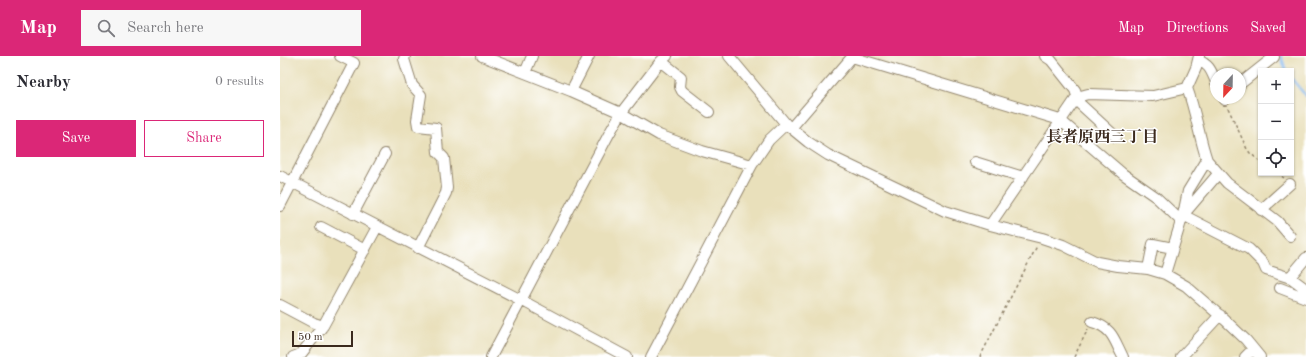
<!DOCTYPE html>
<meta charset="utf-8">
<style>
body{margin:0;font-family:"Old Standard TT","Noto Serif JP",serif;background:#f7f7f7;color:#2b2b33}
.controls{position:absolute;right:12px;top:12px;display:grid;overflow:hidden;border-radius:0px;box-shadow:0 1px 3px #0004}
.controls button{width:36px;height:36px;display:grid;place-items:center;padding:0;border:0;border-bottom:1px solid #e1e1e2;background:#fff;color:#2b2b33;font:20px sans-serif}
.compass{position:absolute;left:930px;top:12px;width:36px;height:36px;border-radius:50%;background:#fff;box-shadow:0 1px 3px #0004;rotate:202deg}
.scale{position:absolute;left:12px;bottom:10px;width:61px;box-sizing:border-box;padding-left:4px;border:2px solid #3b2a1e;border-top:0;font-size:11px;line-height:14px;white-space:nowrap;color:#3b2a1e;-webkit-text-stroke:3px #fff;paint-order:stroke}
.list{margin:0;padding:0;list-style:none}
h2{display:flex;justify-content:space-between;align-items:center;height:52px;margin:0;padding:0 16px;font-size:17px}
h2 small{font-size:13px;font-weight:400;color:#7c7c81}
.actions{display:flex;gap:8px;padding:12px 16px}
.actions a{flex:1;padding:9px 0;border:1px solid #db2777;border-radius:0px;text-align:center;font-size:14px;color:#db2777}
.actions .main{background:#db2777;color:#fff}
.icon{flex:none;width:22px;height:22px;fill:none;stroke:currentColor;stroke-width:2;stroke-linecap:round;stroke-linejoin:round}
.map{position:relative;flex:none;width:1026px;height:301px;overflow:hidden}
header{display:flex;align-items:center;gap:24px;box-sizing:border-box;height:56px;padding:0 20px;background:#db2777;color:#fff}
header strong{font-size:19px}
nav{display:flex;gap:22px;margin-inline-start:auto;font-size:14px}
.search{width:280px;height:36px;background:#f7f7f7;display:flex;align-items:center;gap:10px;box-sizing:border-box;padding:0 14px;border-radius:0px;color:#7c7c81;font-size:15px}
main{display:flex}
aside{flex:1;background:#fff}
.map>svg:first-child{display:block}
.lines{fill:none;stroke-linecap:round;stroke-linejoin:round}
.stream{stroke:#82b8f1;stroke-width:2.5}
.minor-casing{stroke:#92856c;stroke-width:12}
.path{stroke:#92856c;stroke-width:1.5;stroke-dasharray:3 3;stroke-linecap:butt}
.minor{stroke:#fff;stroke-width:10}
.labels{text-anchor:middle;stroke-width:3;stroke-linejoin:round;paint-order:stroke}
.neighbourhood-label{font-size:16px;font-weight:bold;fill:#3b2a1e;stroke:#fff}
</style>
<header>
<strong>Map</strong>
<div class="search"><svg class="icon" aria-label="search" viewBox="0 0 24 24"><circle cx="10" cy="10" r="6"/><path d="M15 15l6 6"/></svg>Search here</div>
<nav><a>Map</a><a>Directions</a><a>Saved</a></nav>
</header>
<main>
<aside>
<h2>Nearby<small>0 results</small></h2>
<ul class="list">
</ul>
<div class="actions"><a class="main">Save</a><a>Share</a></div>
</aside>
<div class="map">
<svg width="1026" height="301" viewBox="0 0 1026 301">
<rect width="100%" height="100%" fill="#fff"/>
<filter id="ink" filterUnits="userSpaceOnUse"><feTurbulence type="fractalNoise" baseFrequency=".025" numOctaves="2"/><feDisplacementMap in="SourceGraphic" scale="8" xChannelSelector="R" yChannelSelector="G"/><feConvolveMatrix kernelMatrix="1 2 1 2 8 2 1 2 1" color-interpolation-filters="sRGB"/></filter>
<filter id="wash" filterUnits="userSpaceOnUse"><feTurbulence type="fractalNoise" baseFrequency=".012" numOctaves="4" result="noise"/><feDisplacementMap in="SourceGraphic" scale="16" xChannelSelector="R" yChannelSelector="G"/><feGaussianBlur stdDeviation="0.9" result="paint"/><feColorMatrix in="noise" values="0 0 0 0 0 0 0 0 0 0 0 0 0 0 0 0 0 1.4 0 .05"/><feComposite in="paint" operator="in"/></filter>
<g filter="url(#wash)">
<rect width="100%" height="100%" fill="#e9e0bb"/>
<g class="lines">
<path class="stream" d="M1001,0L1006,15
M1011,22L1026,40"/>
</g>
</g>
<g filter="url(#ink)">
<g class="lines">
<defs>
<path id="minor" d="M125,0L124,3L132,29L141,39L137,64L138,70L156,72L158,96L164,102L167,132L166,137L138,192
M202,0L291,35L341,57L379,79L422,95L472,109
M449,0L506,68L528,86L548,99L665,155L710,169L762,182L783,189L817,206L838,210L868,213L885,218L906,230L945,264L966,284L980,301
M765,0L771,4L795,34L800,48L836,81
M572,1L780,64L843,118L876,141L901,165
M918,4C930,9 931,15 936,26
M381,5L401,21L400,31L402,35L429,56
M245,17L252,0
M960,28L994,1
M291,35L309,0
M944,42L945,44
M511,72L572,1
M927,104L947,127L997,165L1010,180
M695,106L743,121
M0,120L241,244L347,301
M0,150L74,7L60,0
M981,154L1010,128
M73,158L105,98
M903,159L969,193L983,207L986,214L1011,222L1026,233
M903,159L938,118
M710,169L797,41L808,38L873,40L907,32
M41,171L85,194
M868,213L873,188L893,192
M885,218L903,159L908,135L927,104C919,81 916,56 907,32L916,12L919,0
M1010,221L1026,202
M1000,232L1026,242
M0,249L34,267L43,270
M812,266C833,272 834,284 843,301
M13,301L21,298L43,270L97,171
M211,301L329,78L341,57L381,5L387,0
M371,301L472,109L489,84L506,68
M901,301L940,259
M965,301L973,293"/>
</defs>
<use href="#minor" class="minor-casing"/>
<path class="path" d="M948,52L967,93L970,97L981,106
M997,117L1004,122
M700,301L757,190
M794,301L808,273"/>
<use href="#minor" class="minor"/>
</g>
</g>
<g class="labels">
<g class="neighbourhood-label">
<text x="822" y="86">長者原西三丁目</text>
</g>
</g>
</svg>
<div class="controls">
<button>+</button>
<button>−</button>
<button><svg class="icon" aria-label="locate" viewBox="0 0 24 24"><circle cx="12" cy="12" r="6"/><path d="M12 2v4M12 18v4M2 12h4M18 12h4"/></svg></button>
</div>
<svg class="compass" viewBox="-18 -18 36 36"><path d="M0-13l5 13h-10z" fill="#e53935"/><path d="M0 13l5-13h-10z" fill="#7c7c81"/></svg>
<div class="scale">50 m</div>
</div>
</main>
